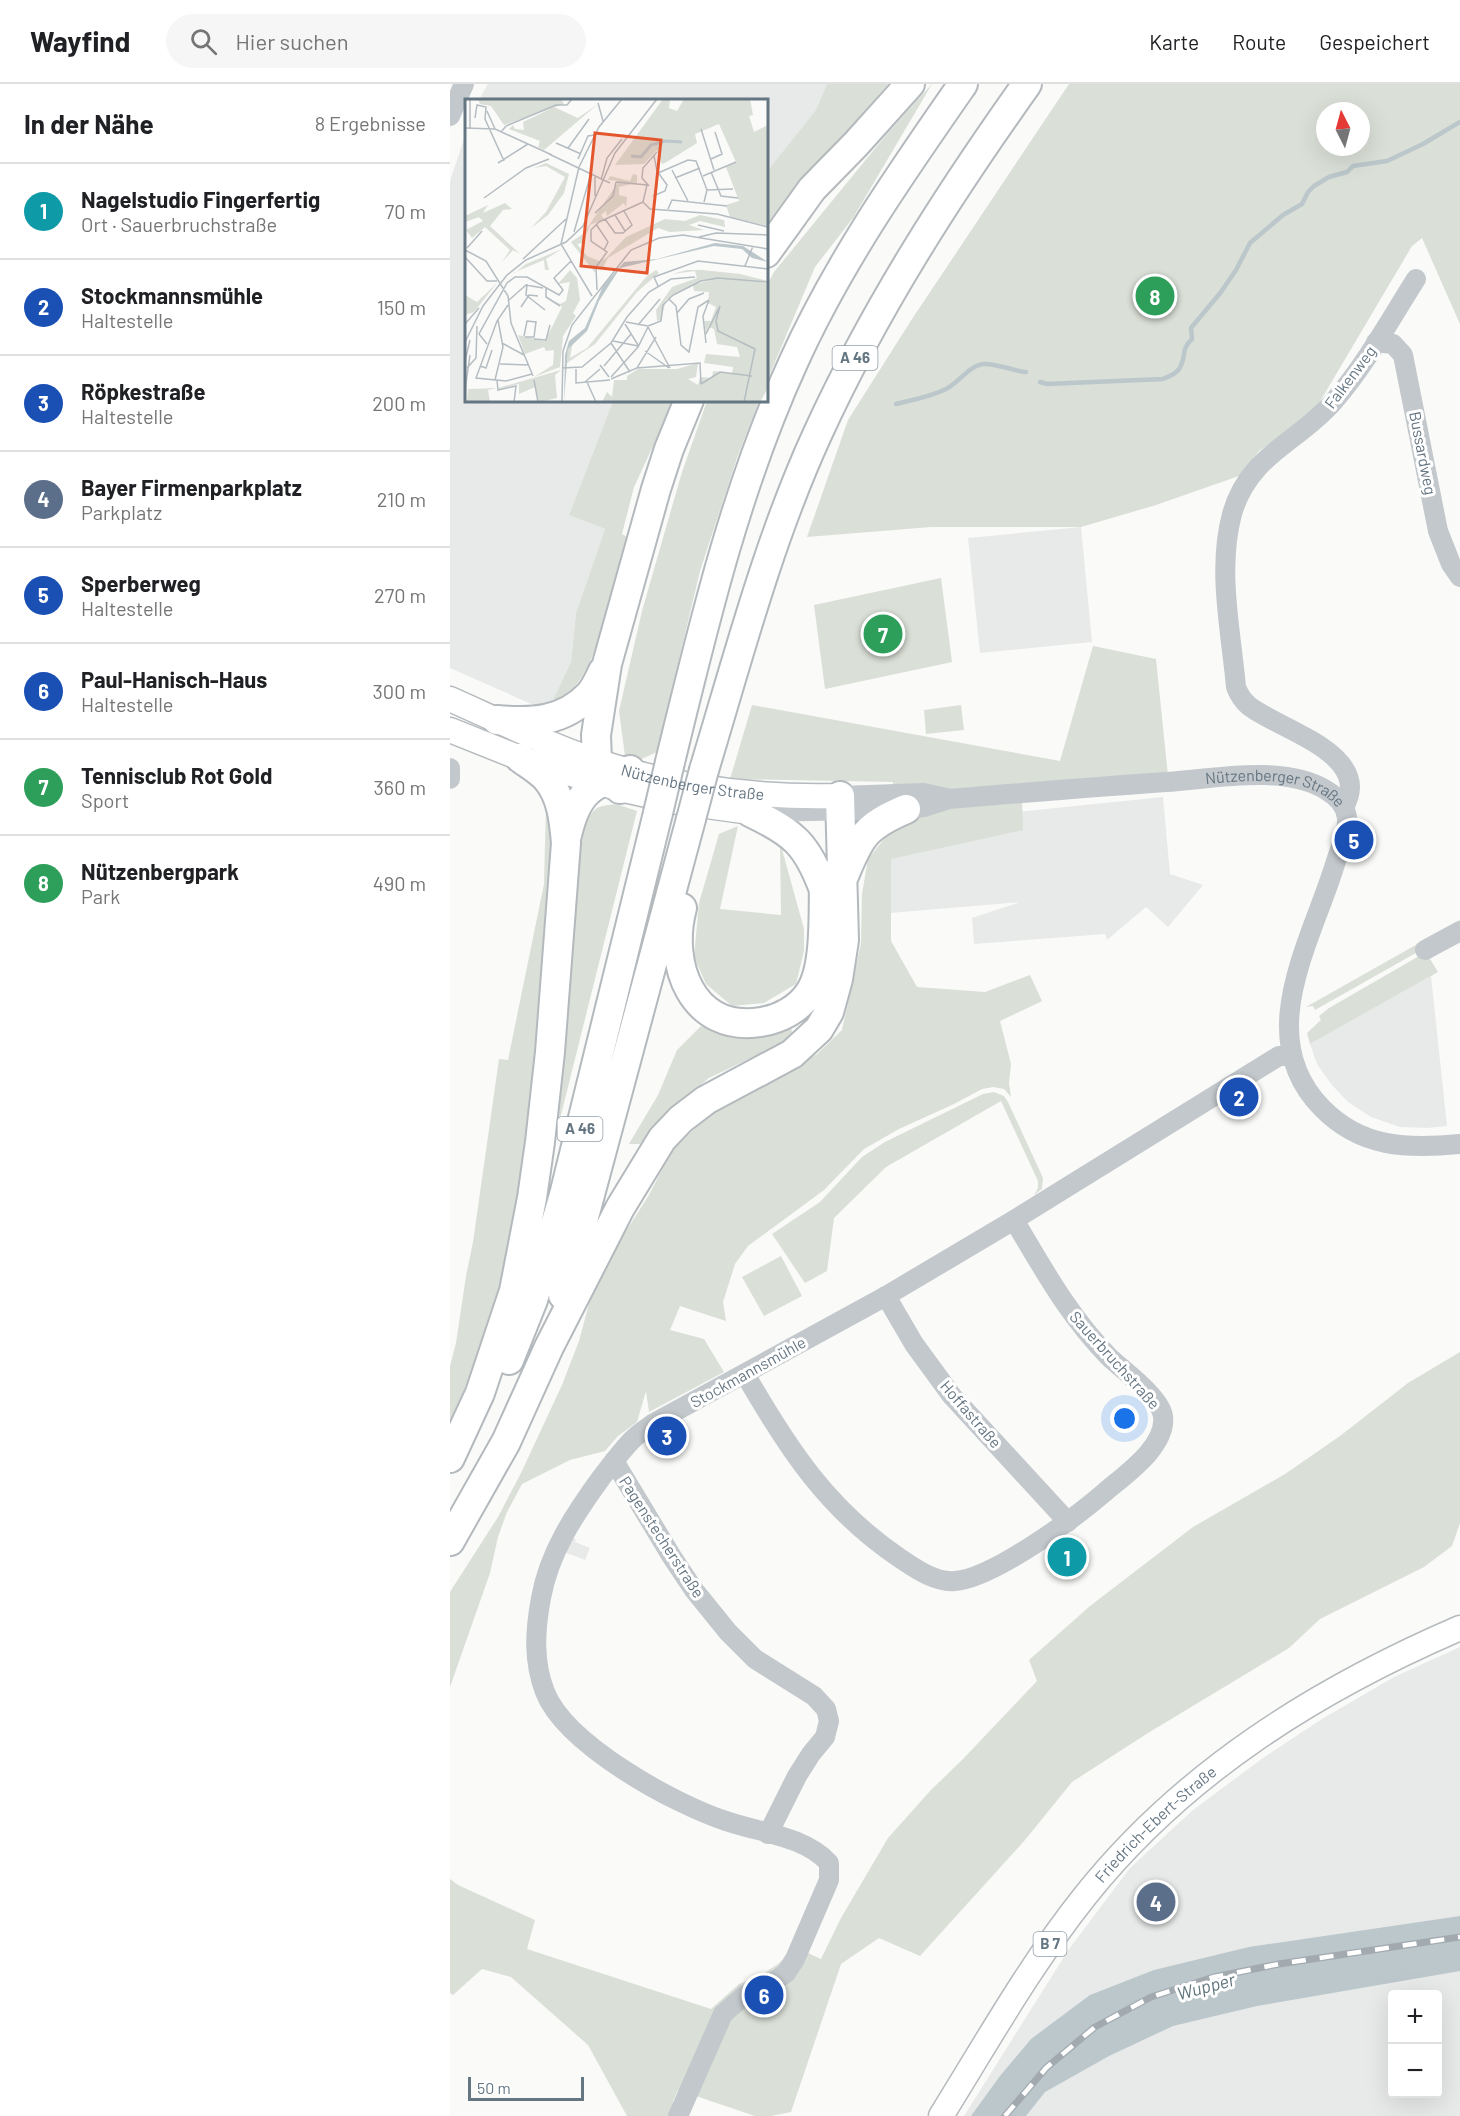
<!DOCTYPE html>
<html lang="de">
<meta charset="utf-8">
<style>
body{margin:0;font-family:Barlow,sans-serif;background:#f6f6f6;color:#202124}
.controls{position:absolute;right:18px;bottom:18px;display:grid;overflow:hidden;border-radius:6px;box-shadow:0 6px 24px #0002}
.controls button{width:54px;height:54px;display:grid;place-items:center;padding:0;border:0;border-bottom:2px solid #e0e0e0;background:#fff;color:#202124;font:30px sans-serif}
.compass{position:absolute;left:866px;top:18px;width:54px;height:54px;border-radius:50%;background:#fff;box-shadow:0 6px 24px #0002;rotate:354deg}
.scale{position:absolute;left:18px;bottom:15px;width:116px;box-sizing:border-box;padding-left:6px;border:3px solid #657683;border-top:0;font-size:16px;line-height:21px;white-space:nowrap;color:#657683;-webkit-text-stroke:4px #fff;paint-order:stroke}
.you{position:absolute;left:675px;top:1335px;width:21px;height:21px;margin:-15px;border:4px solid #fff;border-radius:50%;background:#1a73e8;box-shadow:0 0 0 9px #1a73e833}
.badge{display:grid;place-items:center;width:39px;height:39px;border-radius:50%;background:#e4572e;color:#fff;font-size:20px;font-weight:700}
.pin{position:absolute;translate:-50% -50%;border:3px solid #fff;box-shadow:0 2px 6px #0006}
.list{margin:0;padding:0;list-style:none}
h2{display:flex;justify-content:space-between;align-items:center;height:78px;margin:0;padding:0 24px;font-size:26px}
h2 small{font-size:20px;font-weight:400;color:#757577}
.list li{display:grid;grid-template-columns:39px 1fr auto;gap:18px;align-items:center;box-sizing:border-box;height:96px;padding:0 24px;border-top:2px solid #e0e0e0}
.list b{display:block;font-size:22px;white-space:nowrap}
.list p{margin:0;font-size:20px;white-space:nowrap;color:#757577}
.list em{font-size:20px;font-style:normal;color:#757577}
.icon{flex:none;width:33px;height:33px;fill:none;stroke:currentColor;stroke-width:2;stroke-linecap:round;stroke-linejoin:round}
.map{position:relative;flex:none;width:1010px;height:2032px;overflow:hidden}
header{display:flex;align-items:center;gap:36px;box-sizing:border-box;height:84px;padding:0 30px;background:#fff;border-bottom:2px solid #e0e0e0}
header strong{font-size:28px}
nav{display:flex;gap:33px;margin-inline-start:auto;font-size:21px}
.search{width:420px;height:54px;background:#f6f6f6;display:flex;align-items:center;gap:15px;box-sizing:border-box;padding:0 21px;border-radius:33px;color:#757577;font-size:22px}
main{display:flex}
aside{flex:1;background:#fff}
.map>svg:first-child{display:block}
.built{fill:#e8e9e9;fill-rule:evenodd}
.green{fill:#dadfd7;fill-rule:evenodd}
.water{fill:#bbc7cb}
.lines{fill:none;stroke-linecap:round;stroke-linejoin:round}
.stream{stroke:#bbc7cb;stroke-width:4.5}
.major-casing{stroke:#b5babe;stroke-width:27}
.highway-casing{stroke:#b4b9bd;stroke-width:32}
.minor{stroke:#c3c8cc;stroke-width:20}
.major{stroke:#fff;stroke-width:24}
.highway{stroke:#fff;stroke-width:28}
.rail-casing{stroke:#a2aab0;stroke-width:7}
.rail{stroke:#fff;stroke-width:4.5;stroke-dasharray:14;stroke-linecap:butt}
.highway-bridge-casing{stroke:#b4b9bd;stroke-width:32;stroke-linecap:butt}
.highway-bridge{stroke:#fff;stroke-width:28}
.labels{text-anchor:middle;stroke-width:6;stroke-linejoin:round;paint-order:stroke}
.shield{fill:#fff;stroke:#939fa8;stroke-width:1.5}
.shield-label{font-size:15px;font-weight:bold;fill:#657683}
.street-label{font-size:16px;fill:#657683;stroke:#fff}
.water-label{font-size:18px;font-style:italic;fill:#60757c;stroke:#fff}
.inset-river{fill:none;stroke:#bbc7cb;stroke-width:3}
.inset-road{fill:none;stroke:#b5bdc2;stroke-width:1.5}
.view{fill:#e4572e;fill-opacity:0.15;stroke:#e4572e;stroke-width:3}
.inset-edge{fill:none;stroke:#657683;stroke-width:3}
</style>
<header>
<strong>Wayfind</strong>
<div class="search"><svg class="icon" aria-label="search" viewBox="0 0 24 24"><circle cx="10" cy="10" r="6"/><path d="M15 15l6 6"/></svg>Hier suchen</div>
<nav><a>Karte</a><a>Route</a><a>Gespeichert</a></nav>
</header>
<main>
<aside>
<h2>In der Nähe<small>8 Ergebnisse</small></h2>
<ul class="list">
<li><span class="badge" style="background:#0f9aa8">1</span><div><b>Nagelstudio Fingerfertig</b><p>Ort · Sauerbruchstraße</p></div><em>70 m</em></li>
<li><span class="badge" style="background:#1a4fb4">2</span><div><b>Stockmannsmühle</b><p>Haltestelle</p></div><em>150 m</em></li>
<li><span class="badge" style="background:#1a4fb4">3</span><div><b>Röpkestraße</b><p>Haltestelle</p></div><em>200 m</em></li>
<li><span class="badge" style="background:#5c6f8a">4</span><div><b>Bayer Firmenparkplatz</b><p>Parkplatz</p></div><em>210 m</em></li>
<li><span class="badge" style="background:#1a4fb4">5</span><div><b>Sperberweg</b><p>Haltestelle</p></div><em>270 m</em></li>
<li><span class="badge" style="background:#1a4fb4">6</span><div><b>Paul-Hanisch-Haus</b><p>Haltestelle</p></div><em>300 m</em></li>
<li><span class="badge" style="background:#2e9e5b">7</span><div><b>Tennisclub Rot Gold</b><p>Sport</p></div><em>360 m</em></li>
<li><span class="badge" style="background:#2e9e5b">8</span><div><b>Nützenbergpark</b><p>Park</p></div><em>490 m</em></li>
</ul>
</aside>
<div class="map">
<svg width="1010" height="2032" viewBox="0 0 1010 2032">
<rect width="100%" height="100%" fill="#fafaf8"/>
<path class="built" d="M38,0H377L366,26L317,89L316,16H29Z
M16,49V316L163,317L119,431L155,445L126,529L121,578L100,622L88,623L0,584V97Z
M631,443L642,558L530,569L518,454Z
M713,713L720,790L753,801L718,843L696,823L657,856L655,850L524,860L522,834L570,818L440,829L438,765L567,728Z
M981,892L997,1042L977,1044L950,1043L921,1033L898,1018L881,1000L867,980L860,960Z
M121,1453L126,1455L125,1458L140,1464L135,1476L114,1468Z
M1010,1563V2032H514L619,1865L680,1784L743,1726L813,1674L872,1635L944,1593ZM942,1910H988V2010H942Z"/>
<path class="green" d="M377,0H438L362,87L317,148L316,89L366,26Z
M482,0L403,134L365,183L317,297V201L324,188L436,51Z
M619,0H1010V240L972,154L962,162L862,331L809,367L789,392L706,421L631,443H481L357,453L398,336L462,235ZM875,27H911V63H875Z
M163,317H224L184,403L172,450L177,453C165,496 152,572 123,605C117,612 108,617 100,622L121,578L126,529L155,445L119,431Z
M257,317H309L287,374L250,487L207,668L187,677L175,672L169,627L192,527L232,388Z
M491,494L502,578L375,605L364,521Z
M643,562L706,575L718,692L572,714L573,746L441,775V857L467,903L535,908L580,891L592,917L550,937L561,980L559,999L561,1013L554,1005L543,1003L532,1005L504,1020L449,1045L414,1065L374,1106L298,1162L285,1180L273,1218L276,1237L230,1222L220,1246L254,1255L274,1288L199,1328L196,1307L187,1338L168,1352L155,1367L120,1376L72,1400L57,1428L48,1453L40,1489L0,1603V1508L48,1433L71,1389L112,1301L129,1257L140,1216L171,1155L199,1111L222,1066L260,1030L283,1013L367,970L392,946L411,859L412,810L418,775L442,745L443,698L280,695L302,621L610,677Z
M511,621L514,646L476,650L474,626Z
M166,720L187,727L103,1063L128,779C131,762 132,735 147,724C153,721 160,721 166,720Z
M96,722C108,769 97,822 94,871C83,1030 70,1191 0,1337V1282L6,1259L16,1192L23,1158L49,975L58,976L94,800Z
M288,742L270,825L331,831L330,758L354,845V867L346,900L314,919L282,922L256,900L244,873L249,819L269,750Z
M1010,836V844L865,926L863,922L856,923Z
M976,868L988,888L860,960L857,949L871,936L869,932L879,924Z
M251,942C289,958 303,958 341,942L343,954L259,994L224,1023L190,1060H179L208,1011L227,966Z
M544,1008L554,1012L558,1018L593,1094L592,1105L584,1111L588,1104V1097L551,1017L436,1083L384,1134L377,1187L355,1199L322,1150L370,1118L412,1073L435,1058L533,1010Z
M331,1172L352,1212L314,1232L292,1193Z
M1010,1268V1439L1002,1462L974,1483L870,1535L839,1564L698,1649L622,1698L575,1756L470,1872L429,1854L391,1880L341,2028L321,2032H305L228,2006L223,2017L221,2032H177L138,1961L61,1893L32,1885L3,1911L0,1909V1795L8,1801L85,1836L77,1865L261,1925L289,1900L308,1893L328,1880L347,1864L371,1875L391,1834L438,1754L481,1706L514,1674L587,1597L579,1576L640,1522L743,1443L835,1390L890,1352L958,1299Z"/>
<path class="water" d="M1010,1832V1887L807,1922L723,1942L659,1972L595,2008L576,2032H521L550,1992L581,1955L640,1911L704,1886L799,1863Z"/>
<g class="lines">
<path class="stream" d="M590,298L597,300L713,295C718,293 726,290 729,285C737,273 730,266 742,255L741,244L771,208L786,186L800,159L833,131L852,120L858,108L864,102L879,93L897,88L903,82L937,77L973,60L1010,38
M446,320C462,316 480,313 496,305C509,299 519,281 534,280C544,279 564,287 576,288"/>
<defs>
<g id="major">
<path id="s2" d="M0,615C54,639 108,666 165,683C237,705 315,714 390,712"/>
<path d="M0,646L70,674L170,705L228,718L300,728"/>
<path id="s3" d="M491,2032C537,1958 580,1881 635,1812C733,1689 866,1606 1010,1544"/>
</g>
<path id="highway" d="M316,169L362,105L406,60L460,0
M47,636C82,639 113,638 139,611C145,605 149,595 153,587
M220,678C253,543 285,406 343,279C388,179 451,89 513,0
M254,686C288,574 318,458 367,351C424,226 498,111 577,0
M170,705L151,687L147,677L146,651L157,580L206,405L219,365L239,316
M300,728C344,749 357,760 374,806
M117,751C127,708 140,701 180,686
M394,792C410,752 416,742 456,725
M232,824C217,880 242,949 311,938C330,935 349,925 360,908C377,882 373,823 374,791
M113,1211L241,735
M59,1276L83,1216L114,1111L208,729
M0,1374L30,1309L64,1207L82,1114L90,1058L100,968L116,759C114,737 112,713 97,695C90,687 78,680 70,674
M0,1457L56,1358L99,1263L170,1124L212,1055L231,1035L256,1016L342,970L369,945L379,928L388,895L394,856L390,712"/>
</defs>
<use href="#major" class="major-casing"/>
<use href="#highway" class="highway-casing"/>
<g class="minor">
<path d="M0,32L14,0"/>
<path d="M926,258L943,260L953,271L988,447L1001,480L1010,493"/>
<path d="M0,684V695"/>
<path d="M390,712L474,709L496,714"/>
<path d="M894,723C924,670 830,646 799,622C793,617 789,611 786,603C781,547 767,486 782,430C799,370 848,359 884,317C916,280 940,236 966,195"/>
<path id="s1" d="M306,728L456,725L474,723L499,715C571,709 643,703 716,698C763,695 834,680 876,706C886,712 896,722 897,734C898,748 890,764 886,777C863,855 801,952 872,1024C911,1064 957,1065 1010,1060"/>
<path d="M975,866L1010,847"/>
<path d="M436,1212L464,1260L502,1312L618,1438"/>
<path d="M295,1290C338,1365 378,1426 451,1475C466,1485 486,1499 505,1497C542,1495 626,1433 655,1408C676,1390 717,1362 713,1332C710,1313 674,1287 659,1273C618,1231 594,1186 564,1136"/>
<path d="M164,1377L222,1473L244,1506L278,1548L305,1575L364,1612L376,1625L379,1637L375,1653L361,1670L347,1692L318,1750"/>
<path d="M228,2032L273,1930L295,1911L318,1902L336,1889L345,1875L379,1796V1779C354,1752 311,1749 276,1737C224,1720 116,1661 95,1608C83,1577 85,1546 91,1514C99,1469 124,1431 151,1394C161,1381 171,1367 183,1355C189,1349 197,1344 204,1339L436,1212L564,1136L829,972H842"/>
</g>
<use href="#major" class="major"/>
<use href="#highway" class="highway"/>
<defs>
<path id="rail" d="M555,2032L596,1984L645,1943L701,1913L764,1893L829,1880L1010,1853"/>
</defs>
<use href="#rail" class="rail-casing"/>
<use href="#rail" class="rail"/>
<defs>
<path id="highway-bridge" d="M208,729L220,678
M241,735L254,686"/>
</defs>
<use href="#highway-bridge" class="highway-bridge-casing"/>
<use href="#highway-bridge" class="highway-bridge"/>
</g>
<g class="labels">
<g class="shield">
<rect x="382.5" y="262" width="45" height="24" rx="4.5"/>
<rect x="107.5" y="1033" width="45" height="24" rx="4.5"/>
<rect x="583.5" y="1848" width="33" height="24" rx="4.5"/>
</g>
<g class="shield-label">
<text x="405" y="279">A 46</text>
<text x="130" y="1050">A 46</text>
<text x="600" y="1865">B 7</text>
</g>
<g class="street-label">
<text transform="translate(900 293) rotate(-53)" y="6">Falkenweg</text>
<text transform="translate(973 369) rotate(79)" y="6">Bussardweg</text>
<text dy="6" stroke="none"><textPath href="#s2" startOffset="258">Nützenberger Straße</textPath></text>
<text dy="6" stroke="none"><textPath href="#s1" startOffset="524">Nützenberger Straße</textPath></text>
<text transform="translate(665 1276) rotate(48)" y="6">Sauerbruchstraße</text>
<text transform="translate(298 1288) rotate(-29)" y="6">Stockmannsmühle</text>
<text transform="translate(521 1330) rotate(49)" y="6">Hoffastraße</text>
<text transform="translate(212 1453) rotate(57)" y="6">Pagenstecherstraße</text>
<text dy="6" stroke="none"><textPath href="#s3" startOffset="364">Friedrich-Ebert-Straße</textPath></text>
</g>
<g class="water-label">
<text transform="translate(756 1903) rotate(-15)" y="6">Wupper</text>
</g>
</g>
<g transform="translate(15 15)">
<rect width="303" height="303" fill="#fafaf8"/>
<path d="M13,0H96L99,5L39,26L26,7L15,5ZM198,0H205L204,9L212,12L219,0H285L288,16L284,17L289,33L303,26V127L265,118L261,106L274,102L261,68L271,63L254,25L230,35L232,44L200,64L197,65L192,51L179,65L150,66ZM133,5L79,51L73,48L75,42L44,30L48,26L50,30L59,31L58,23L89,8L113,19ZM81,64L104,75L99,94L83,116L66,129L81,113L100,78L81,67L69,69ZM168,75L172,76V84L154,88V96L162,98L161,109L159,104L142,117L141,112L136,116L139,120L125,126L118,144L112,145L122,157L134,162L141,159L161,138L200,120L220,122L235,116L259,121L260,128L235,122L224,126L239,131L205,133L193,129L143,159L138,169L131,167L130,174L106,143L118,135L154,82L143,81L145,77L165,82ZM40,104L47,110L38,111L25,127L55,155L48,151L37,163L45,151L20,128L7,139L1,131L18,122L14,118L0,123V117L23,106L18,114ZM97,150L81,160L84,171H80L79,161L50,173L37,187L47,176L61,165ZM105,171L112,179L115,201L108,214L111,217L98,237L95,268L69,278L88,266L89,251L81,252L79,248L60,255L53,236L80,242L97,208L83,199L95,205L101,202L105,183L93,185ZM191,171L194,174L172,193L130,245L102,264L103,250L108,242L105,259L122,249L181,178ZM222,171H237L275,175L303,182L238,181L201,201L196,221L192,222L191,211L207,188L232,179L230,172L207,175ZM253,179L303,184V289L295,303H137L142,293L147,298L149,281H162V277L173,270H212L233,264L231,278L223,280L233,286L235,278L247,279L248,272L267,274L268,268L239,264L241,255L275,258L272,248L252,245L249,230L244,228L241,234L239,222H246L251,208L243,204L244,193L229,192L228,186ZM32,184L9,213L0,216V196L12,203ZM96,271L90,276L92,299L74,303L70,288L54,295V285L34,290L33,289ZM32,289L23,291L25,303H2L3,290Z" fill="#dadfd7"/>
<path d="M250,144L278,147L303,163L287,159L277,150L249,147L155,169L134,202L122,232L103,250L99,303L100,256L104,242L120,229L138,187L159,163L192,160Z" fill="#bbc7cb"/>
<path class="inset-river" d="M166,57L176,58L186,46L200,42L217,43"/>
<path class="inset-road" d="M133,4L138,22M22,12L30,30M10,19L12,6L21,8L20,20L39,62M0,29L30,30L87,56M5,29V0M236,30L249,71M36,33L41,27L91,6H102L107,0M91,44L116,55M103,49L124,20M84,55L145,84M113,60L123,37L129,36M246,60L257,55L250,33M33,64L63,45M114,68L134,28L157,0M114,68L96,145L127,197M207,71L223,102M246,73L256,97L273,99M193,74L223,61L231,62L242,91L239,103M238,77L271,63M130,78V97M210,79L235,69M136,81L142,59L157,40M151,83L182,86L178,103M184,87L177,79L178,69L192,53M242,91L268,90M188,97L200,92L202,86L192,72L189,57M19,99L61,69L84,60M178,103L185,110L252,115L303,128M203,110L207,101L262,107M130,114L148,97L151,83M150,116L160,132M140,120L150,134H158L167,126L159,112M131,125L143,143L139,151M233,126L259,132M109,133L125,78M234,138L251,134L303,136M2,149L17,132M0,151L21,162L43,197L46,224L68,277M0,158L22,182H32M58,160L101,120M280,167L288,147M62,185L61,196L80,211M193,187L189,178L233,162L303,170M81,189V198L95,207M132,191L131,168L142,153L126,142V131L134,123L178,103M204,200L211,207L216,246L224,253L233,208L244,201M44,201L61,186L78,189M43,206L32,222L11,279L41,282L67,275M56,208L64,196L73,197M212,214L224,200L239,194M161,223L183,227M0,225L14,209M160,225L173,246M173,226L195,200M183,227L196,222L198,206L208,196L236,182L253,179L303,183M183,228L205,269M241,235L255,207L251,222L253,232L290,250L279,303M59,237L62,222L71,223L69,238H60M69,240L81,241L85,226M148,242L173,247M0,243L18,207L42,176L61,161L101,143L118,127L150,54L192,0M37,244L59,256M146,244L165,273M241,244L238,217L244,201M22,245L14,235L42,184L50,178H62L94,196L98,191L89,179L106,162M180,252L204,269M0,262L5,241M35,265L64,266M15,267L21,269L27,251M139,267L166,235M2,269L11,259L12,227M97,269L117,268L146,244L162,218L184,193L206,180L230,178M172,269L235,264L236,285M111,270V284L145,281M139,271L135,266L144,278M146,278L173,248L183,228M146,280L172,269L191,238M30,281L38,248L33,221M32,281L33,291L51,287L49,303M69,281L73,303M120,283L135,270M122,283L131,303M1,284L5,256M236,285L255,273L287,277M0,303L1,281M97,303L98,252L107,226L166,151L194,139L218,136L303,150"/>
<path class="view" d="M130,34L196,41L182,174L116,167Z"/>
<rect width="303" height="303" class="inset-edge"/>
</g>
</svg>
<div class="controls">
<button>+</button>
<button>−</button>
</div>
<svg class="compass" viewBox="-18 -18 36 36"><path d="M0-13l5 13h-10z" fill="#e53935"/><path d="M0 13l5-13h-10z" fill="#757577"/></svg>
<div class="scale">50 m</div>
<div class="you"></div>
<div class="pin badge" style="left:617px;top:1473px;background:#0f9aa8">1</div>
<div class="pin badge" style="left:789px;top:1013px;background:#1a4fb4">2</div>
<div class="pin badge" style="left:217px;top:1352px;background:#1a4fb4">3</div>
<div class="pin badge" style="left:706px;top:1818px;background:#5c6f8a">4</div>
<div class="pin badge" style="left:904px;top:756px;background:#1a4fb4">5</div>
<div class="pin badge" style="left:314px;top:1911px;background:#1a4fb4">6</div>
<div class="pin badge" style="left:433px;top:550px;background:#2e9e5b">7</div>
<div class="pin badge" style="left:705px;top:212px;background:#2e9e5b">8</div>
</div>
</main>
